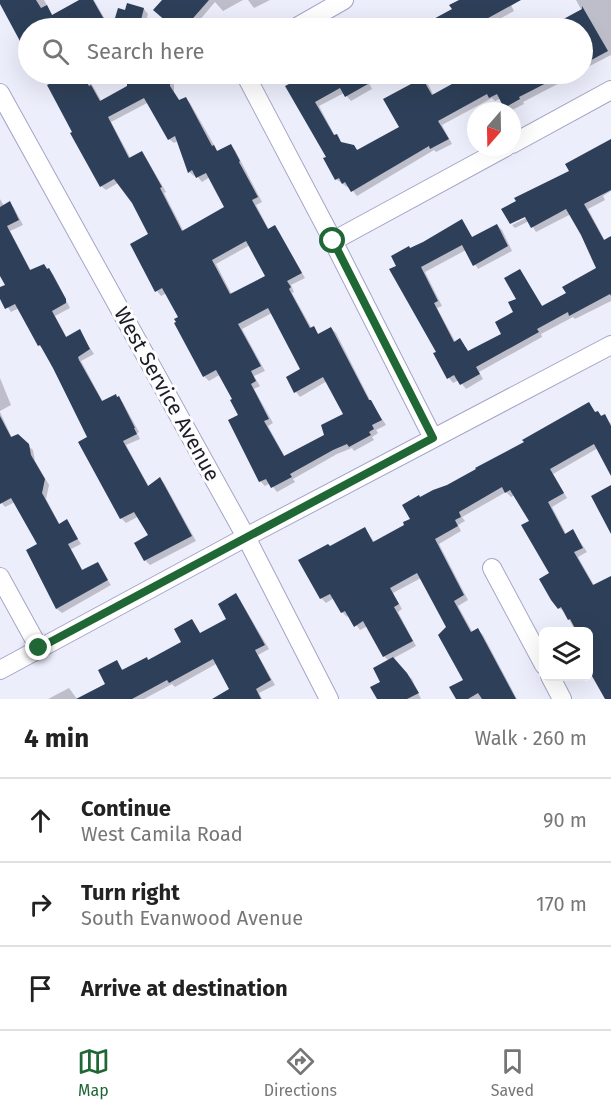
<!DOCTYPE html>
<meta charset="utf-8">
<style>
body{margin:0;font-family:"Fira Sans",sans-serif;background:#f2f2f2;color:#222}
.controls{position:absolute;right:18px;bottom:18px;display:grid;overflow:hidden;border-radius:9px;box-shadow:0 6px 24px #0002}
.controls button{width:54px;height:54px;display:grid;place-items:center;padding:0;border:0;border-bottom:2px solid #e0e0e0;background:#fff;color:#222;font:30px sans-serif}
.compass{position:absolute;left:467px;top:102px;width:54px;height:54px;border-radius:50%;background:#fff;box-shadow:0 6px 24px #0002;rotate:200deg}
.stop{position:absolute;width:18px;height:18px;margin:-14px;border:4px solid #1f6734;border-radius:50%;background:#fff}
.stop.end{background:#1f6734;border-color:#fff;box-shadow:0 2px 6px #0008}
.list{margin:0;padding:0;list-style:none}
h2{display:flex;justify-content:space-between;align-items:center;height:78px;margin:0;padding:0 24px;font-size:26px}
h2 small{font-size:20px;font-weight:400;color:#767676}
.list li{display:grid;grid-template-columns:39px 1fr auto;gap:18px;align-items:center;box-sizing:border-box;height:84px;padding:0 24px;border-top:2px solid #e0e0e0}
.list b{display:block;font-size:22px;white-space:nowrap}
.list p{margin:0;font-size:20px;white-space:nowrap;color:#767676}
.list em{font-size:20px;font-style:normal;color:#767676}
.icon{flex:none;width:33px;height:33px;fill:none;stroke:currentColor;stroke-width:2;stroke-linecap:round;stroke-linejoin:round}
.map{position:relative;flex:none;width:611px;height:699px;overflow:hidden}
.search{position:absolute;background:#fff;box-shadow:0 6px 24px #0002;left:18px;right:18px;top:18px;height:66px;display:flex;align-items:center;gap:15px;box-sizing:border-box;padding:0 21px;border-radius:33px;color:#767676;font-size:22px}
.sheet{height:330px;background:#fff}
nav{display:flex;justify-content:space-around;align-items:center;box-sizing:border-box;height:84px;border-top:2px solid #e0e0e0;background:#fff;font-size:16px;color:#767676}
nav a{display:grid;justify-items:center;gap:3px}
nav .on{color:#1f6734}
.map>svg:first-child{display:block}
.shadow{fill:#0003;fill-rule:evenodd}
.building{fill:#2e4059;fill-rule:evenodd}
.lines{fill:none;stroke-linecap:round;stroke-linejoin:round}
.street-casing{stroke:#a4a5c7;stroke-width:20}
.street{stroke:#fff;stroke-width:18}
.route{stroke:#1f6734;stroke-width:8}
.labels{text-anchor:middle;stroke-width:6;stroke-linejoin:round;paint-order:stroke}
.street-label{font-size:21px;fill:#1b1b28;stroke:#fdfdfd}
</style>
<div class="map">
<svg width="611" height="699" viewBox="0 0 611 699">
<rect width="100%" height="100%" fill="#edeefc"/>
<path class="shadow" d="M0,0H44L53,16L82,0H94L110,28H28V52Z
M164,0H243L223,11L215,2L193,28L186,24L182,28H175L159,15Z
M248,0H270L254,8Z
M460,0H520L511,5L514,11L483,28H420L454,10Z
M576,0H611V55L582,70V28H556L554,26L582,11Z
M119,9L126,12L144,9L148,14L144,28H114Z
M391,21L397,28H377Z
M47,74H86L102,102L129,87L128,74H174V92L180,101L185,98L190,103L218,152L230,145L235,150L262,202L256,205L269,230L274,227L279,232L305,278L291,285L294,292L292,293L312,329L313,328L319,335L331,328L336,333L371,402L386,425L376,430L378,433L372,437L374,440L354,451L352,448L337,454L293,479L295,482L277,492L270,483L265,486L260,481L234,400L221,374L209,381L204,376L180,317L167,293L161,296L157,291L132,244L150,235L133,202L118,183L106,190L101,186L74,132ZM149,102L169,139L174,143L178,141L189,172L194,176L196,175L202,182L210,177L226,208L184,232L164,193L166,192L146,158L142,153L131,159L111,122ZM250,245L267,276L232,295L216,264ZM272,313L302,369L296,392L300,397L327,381L345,414L326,435L285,457L268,426L273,423L254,389L260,386L254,376L265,371L242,329Z
M293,74H386L369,83L372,89L351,101L344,93L319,106L335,136L343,144H350L359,151L401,128L413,84L407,74H423L434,96L474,74H577L523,102L524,104L510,111L501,98L495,101L492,98L442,125L452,144L436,152L434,150L357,196L349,186L347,187L336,179Z
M611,141V191L603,196L605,200L588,209L605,241L611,238V301L575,319L573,317L541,334L542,337L479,372L483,379L466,389L459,380L453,383L449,378L435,354L438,352L398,266L411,250L461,221L473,238L497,225L502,230L512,251L478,269L466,250L425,272L442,306L437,308L456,343L460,340L469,352L503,335L515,313L520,271L543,307L568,293L598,269L571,214L536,232L529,221L515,228L512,225L532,215L571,172Z
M0,199L4,206L10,203L14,208L23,225L10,231L31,271L44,265L53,274L70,308L55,316L67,338L79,331L94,354L81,361L103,402L119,398L123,403L139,432L137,433L140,439L126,445L149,487L160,479L164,483L196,541L150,565L145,560L150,536L139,516L126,523L121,518L89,437L43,349L39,345L19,308L11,312L0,296V289L7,285L0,273Z
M0,378L11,405L0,411Z
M589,404L596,413L598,412L603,417L605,416L611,424V473L598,448L553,474L567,498L552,507L566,534L573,531L587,552L578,557L595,587L611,578V699H607L588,632H576L565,612L559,608L551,573L531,521L515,495L511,497L506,492L462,517L465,521L458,525L461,531L439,544L468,600L458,606L473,633L478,630L483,635L517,699H457L465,680L448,628L421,578L393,593L402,609L398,612L416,646L392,659L412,679L421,699H379L389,661L384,656L368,626L360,630L349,615L347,617L342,612L334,598L326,603L321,598L330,548L365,529L375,543L406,525L412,520L420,499L448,486L526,442Z
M0,412L12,438L17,436L33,450L35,461L49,485L46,499L60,525L67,521L81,544L71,549L83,571L97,564L111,585L62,613L57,609L28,551L39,545L15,502L5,507L0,501Z
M236,595L240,600L269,649L258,655L275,685L259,693L262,699H225L231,690L216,664L175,687L172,684L144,699H79L107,684L116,662L124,671L149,662L183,643L192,621L201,634L228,620Z
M69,688L77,699H48Z"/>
<path class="building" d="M0,0H36L41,8L47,5L52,15L79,0H93L109,28H28V56L0,4Z
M162,0H209L187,25L181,20L174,28L153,10Z
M459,0H521L470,28H417L452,9L449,5Z
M127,3L144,8L139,28L130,25L128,28H112L118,8L125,10Z
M582,6L608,51L582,65V28H547L582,9Z
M45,74H66L70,80L82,74L89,86L91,85L100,101L127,86V74H170V86L179,100L186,97L212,146L214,145L217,151L231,144L240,161L239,162L258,197L252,200L268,229L275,225L302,273L287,281L291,287L289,289L310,328L314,326L318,334L331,327L369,400H371L382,420L372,425L374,429L369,432L371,435L349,447L347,444L333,450L290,474L292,477L271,488L266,479L259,482L228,420L238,415L230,400L232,399L216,370L203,377L174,323L176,322L174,319L178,317L162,288L155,292L130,244L148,234L132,203L114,179L100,187L70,133L72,132L47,85L51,83ZM144,98L168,140L175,136L188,173L192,170L196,178L206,173L224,207L182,231L160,188L162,187L142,151L129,158L108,117ZM246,241L265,276L230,294L212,260ZM268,308L300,369L286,377L294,393L323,377L343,414L321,425L324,435L284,456L264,421L269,419L251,384L256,381L251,371L261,366L238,324Z
M291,74H366L364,75L368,84L345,97L340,88L315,102L334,135L337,134L341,142L354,145L357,150L399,127L383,99L411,84L405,74H420L432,95L470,74H564L519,97L520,99L504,108L497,94L489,98L487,94L438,121L449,139L430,149L429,146L351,192L345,182L342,184L339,178L335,180L323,158L326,157L285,86L295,81Z
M611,139V190L584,204L604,240L611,236V296L610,294L569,316L568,312L537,329L539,332L476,367L480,374L460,385L454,375L447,379L433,353L436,352L389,269L396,266L391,256L409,246L410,248L423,242L462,219L472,237L497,224L508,246L473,266L462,245L421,267L438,301L434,303L454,342L460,338L468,351L501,334L495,322L513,312L508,302L516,299L504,278L520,269L542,306L566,293L562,287L596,268L581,235L566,209L531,228L525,217L510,224L501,209L516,201L514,198L569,171L565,164Z
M10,201L19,220L7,226L30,270L44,264L47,269L49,268L66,299V303L52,311L66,337L80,329L90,349L78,357L79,360L102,401L116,394L117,397L119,396L135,428H134L137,434L123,441L148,486L160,477L192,536L144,561L134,543L148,535L134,512L120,519L78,442L87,437L53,368L40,345L38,346L15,304L5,309L0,299V287L5,285L0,276V207Z
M589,402L595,412L598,411L601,416L605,414L611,426V476L594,444L550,469L564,493L548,502L565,534L573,529L583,548L574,552L593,585L611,576V699H605L588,669V632H577L570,619L568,620L561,607L558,609L551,600L539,579L549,573L521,525L529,521L510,490L505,493L502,487L459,512L461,517L455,520L458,526L435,539L464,595L454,601L471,632L478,628L516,699H482L478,693L468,699H456L449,687L463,680L438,635L446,627L417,573L390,588L399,604L394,607L413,641L383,657L363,621L354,627L345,611L341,613L330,594L320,599L298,560L328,544L330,546L365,527L373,542L404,525L403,522L410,519L402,505L419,495L420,497L433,490L447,485L476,469L475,468L524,442L522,440Z
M0,416L11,437L18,434L29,444L31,455L45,479L42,493L59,524L67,519L78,539L68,544L82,570L98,562L108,580L56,609L26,550L37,544L11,498L0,504Z
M611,485V534L591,496Z
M236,593L265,645L255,650L271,680L256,689L261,699H212L229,689L213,659L169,683L167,680L132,699H76L105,684L98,670L117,660L122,670L147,657L148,660L181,642L174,629L192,619L200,633L226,619L218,604Z
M393,657L407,673L419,693L407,699H377L370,687L380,682L373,668Z"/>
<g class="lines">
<defs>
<path id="street" d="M295,28L344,0
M245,74L333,241L433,438
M0,93L246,537L329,699
M512,144L611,90
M333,241L506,147
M492,568L544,665
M0,577L39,648
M0,670L246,537L611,345
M550,676L562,699"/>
</defs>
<use href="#street" class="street-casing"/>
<use href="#street" class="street"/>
</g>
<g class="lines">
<path class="route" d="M39,648L433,438L333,241"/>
</g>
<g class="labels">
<g class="street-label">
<text transform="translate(167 394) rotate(61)" y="7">West Service Avenue</text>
</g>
</g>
</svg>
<div class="controls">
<button><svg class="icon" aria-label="layers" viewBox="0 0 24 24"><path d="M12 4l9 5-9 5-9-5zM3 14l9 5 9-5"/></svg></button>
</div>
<svg class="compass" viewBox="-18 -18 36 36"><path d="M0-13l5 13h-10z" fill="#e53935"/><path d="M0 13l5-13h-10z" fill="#767676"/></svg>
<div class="stop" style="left:333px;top:241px"></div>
<div class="stop end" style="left:39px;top:648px"></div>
<div class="search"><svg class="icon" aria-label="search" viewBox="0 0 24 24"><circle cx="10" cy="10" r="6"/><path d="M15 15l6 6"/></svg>Search here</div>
</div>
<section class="sheet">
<h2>4 min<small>Walk · 260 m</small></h2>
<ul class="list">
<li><svg class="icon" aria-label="ahead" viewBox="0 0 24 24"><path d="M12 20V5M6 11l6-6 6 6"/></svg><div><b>Continue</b><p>West Camila Road</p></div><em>90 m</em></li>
<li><svg class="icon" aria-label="right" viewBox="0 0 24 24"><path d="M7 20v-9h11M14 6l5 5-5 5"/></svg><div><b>Turn right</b><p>South Evanwood Avenue</p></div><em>170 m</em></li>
<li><svg class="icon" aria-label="arrive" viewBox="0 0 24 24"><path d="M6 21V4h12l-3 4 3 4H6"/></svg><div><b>Arrive at destination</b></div></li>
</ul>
</section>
<nav>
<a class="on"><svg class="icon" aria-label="map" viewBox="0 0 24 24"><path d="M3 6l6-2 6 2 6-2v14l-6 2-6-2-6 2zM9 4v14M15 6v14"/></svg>Map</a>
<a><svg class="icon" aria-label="directions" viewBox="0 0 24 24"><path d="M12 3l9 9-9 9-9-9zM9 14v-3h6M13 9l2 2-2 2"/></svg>Directions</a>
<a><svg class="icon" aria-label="saved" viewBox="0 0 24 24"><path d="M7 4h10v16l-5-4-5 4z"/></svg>Saved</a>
</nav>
